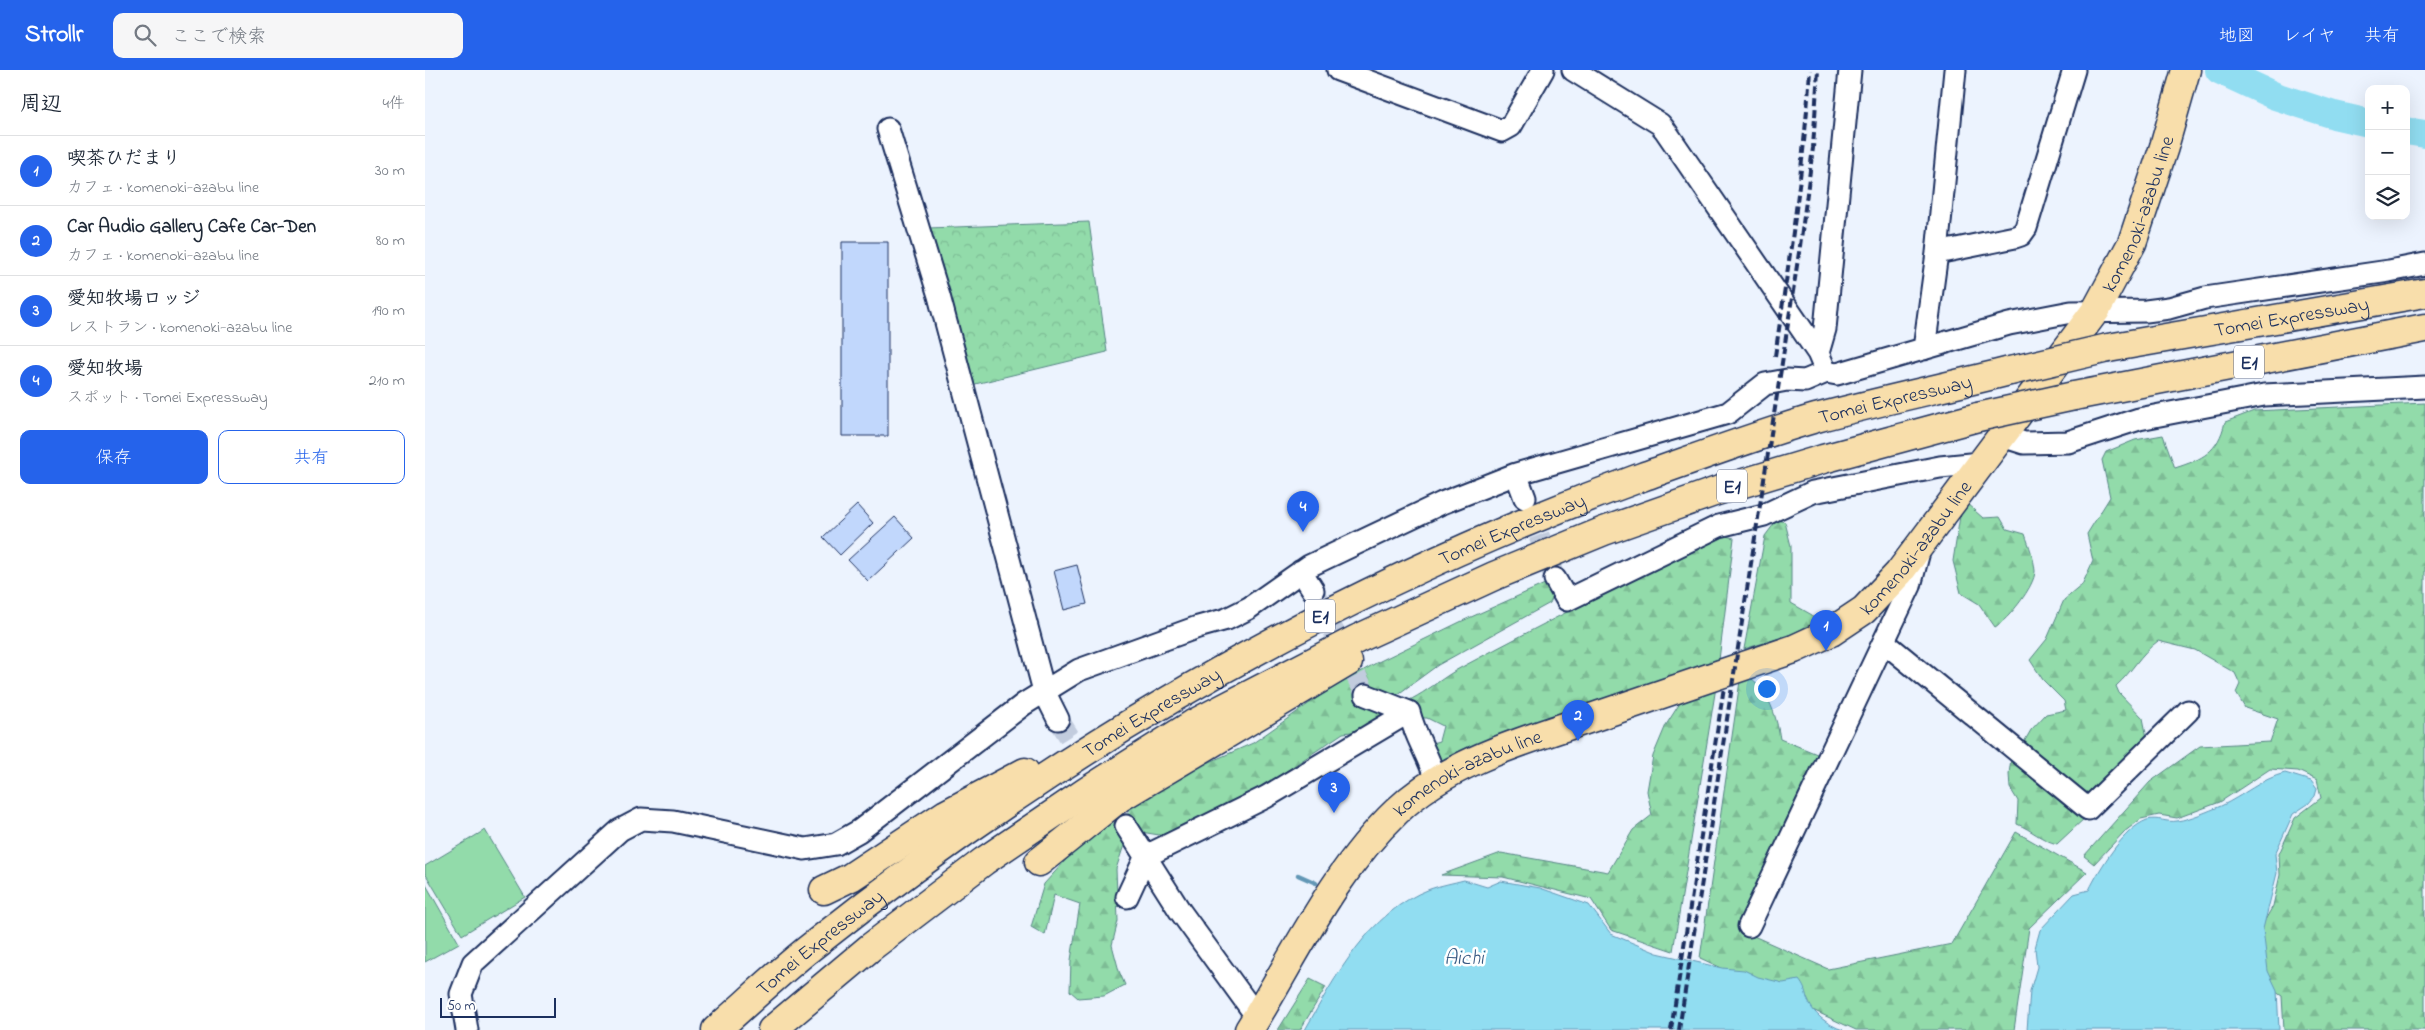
<!DOCTYPE html>
<html lang="ja">
<meta charset="utf-8">
<style>
body{margin:0;font-family:"Indie Flower","Klee One",sans-serif;background:#f6f6f7;color:#1f2937}
.controls{position:absolute;right:15px;top:15px;display:grid;overflow:hidden;border-radius:10px;box-shadow:0 5px 20px #0002}
.controls button{width:45px;height:45px;display:grid;place-items:center;padding:0;border:0;border-bottom:1px solid #e0e1e3;background:#fff;color:#1f2937;font:25px sans-serif}
.scale{position:absolute;left:15px;bottom:12px;width:116px;box-sizing:border-box;padding-left:5px;border:2px solid #1b2f5e;border-top:0;font-size:14px;line-height:18px;white-space:nowrap;color:#1b2f5e;-webkit-text-stroke:4px #fff;paint-order:stroke}
.you{position:absolute;left:1341px;top:618px;width:18px;height:18px;margin:-12px;border:4px solid #fff;border-radius:50%;background:#1a73e8;box-shadow:0 0 0 8px #1a73e833}
.badge{display:grid;place-items:center;width:32px;height:32px;border-radius:50%;background:#2563eb;color:#fff;font-size:16px;font-weight:700}
.pin{position:absolute;translate:-50% -41px;filter:drop-shadow(0 1px 2px #0008)}
.pin::after{content:'';position:absolute;top:26px;width:18px;height:15px;background:inherit;clip-path:polygon(0 0,100% 0,50% 100%)}
.list{margin:0;padding:0;list-style:none}
h2{display:flex;justify-content:space-between;align-items:center;height:65px;margin:0;padding:0 20px;font-size:21px}
h2 small{font-size:16px;font-weight:400;color:#747a83}
.list li{display:grid;grid-template-columns:32px 1fr auto;gap:15px;align-items:center;box-sizing:border-box;height:70px;padding:0 20px;border-top:1px solid #e0e1e3}
.list b{display:block;font-size:19px;white-space:nowrap}
.list p{margin:0;font-size:16px;white-space:nowrap;color:#747a83}
.list em{font-size:16px;font-style:normal;color:#747a83}
.actions{display:flex;gap:10px;padding:15px 20px}
.actions a{flex:1;padding:11px 0;border:1px solid #2563eb;border-radius:10px;text-align:center;font-size:18px;color:#2563eb}
.actions .main{background:#2563eb;color:#fff}
.icon{flex:none;width:28px;height:28px;fill:none;stroke:currentColor;stroke-width:2;stroke-linecap:round;stroke-linejoin:round}
.map{position:relative;flex:none;width:2000px;height:960px;overflow:hidden}
header{display:flex;align-items:center;gap:30px;box-sizing:border-box;height:70px;padding:0 25px;background:#2563eb;color:#fff}
header strong{font-size:24px}
nav{display:flex;gap:28px;margin-inline-start:auto;font-size:18px}
.search{width:350px;height:45px;background:#f6f6f7;display:flex;align-items:center;gap:12px;box-sizing:border-box;padding:0 18px;border-radius:10px;color:#747a83;font-size:19px}
main{display:flex}
aside{flex:1;background:#fff}
.map>svg:first-child{display:block}
.forest{fill:url(#forest-firs);stroke:#568584}
.park{fill:url(#park-crowns);stroke:#568584}
.garden{fill:#92dbaa;stroke:#568584}
.water{fill:#91ddf1;stroke:#6297b6}
.lines{fill:none;stroke-linecap:round;stroke-linejoin:round}
.stream{stroke:#6297b6;stroke-width:4.5}
.river{stroke:#91ddf1;stroke-width:28}
.building{fill:#c1d7fc;stroke:#1b2f5e}
.minor-tunnel{stroke:#c2ccde;stroke-width:21;stroke-dasharray:21 11;stroke-linecap:butt}
.minor-casing{stroke:#1b2f5e;stroke-width:25}
.major-casing{stroke:#1b2f5e;stroke-width:31}
.highway-casing{stroke:#1b2f5e;stroke-width:31}
.minor{stroke:#fff;stroke-width:21}
.major{stroke:#f8deab;stroke-width:28}
.highway{stroke:#f8deab;stroke-width:28}
.rail{stroke:#1b2f5e;stroke-width:4;stroke-dasharray:8 4;stroke-linecap:butt}
.highway-bridge-casing{stroke:#1b2f5e;stroke-width:31;stroke-linecap:butt}
.highway-bridge{stroke:#f8deab;stroke-width:28}
.labels{text-anchor:middle;stroke-width:5;stroke-linejoin:round;paint-order:stroke}
.shield{fill:#fff;stroke:#5f6d8e;stroke-width:1}
.shield-label{font-size:19px;font-weight:bold;fill:#1b2f5e}
.street-label{font-size:20px;fill:#1b2f5e;stroke:#fff}
.water-label{font-size:21px;font-style:italic;fill:#385a83;stroke:#fff}
</style>
<header>
<strong>Strollr</strong>
<div class="search"><svg class="icon" aria-label="search" viewBox="0 0 24 24"><circle cx="10" cy="10" r="6"/><path d="M15 15l6 6"/></svg>ここで検索</div>
<nav><a>地図</a><a>レイヤ</a><a>共有</a></nav>
</header>
<main>
<aside>
<h2>周辺<small>4件</small></h2>
<ul class="list">
<li><span class="badge">1</span><div><b>喫茶ひだまり</b><p>カフェ · komenoki-azabu line</p></div><em>30 m</em></li>
<li><span class="badge">2</span><div><b>Car Audio Gallery Cafe Car-Den</b><p>カフェ · komenoki-azabu line</p></div><em>80 m</em></li>
<li><span class="badge">3</span><div><b>愛知牧場ロッジ</b><p>レストラン · komenoki-azabu line</p></div><em>190 m</em></li>
<li><span class="badge">4</span><div><b>愛知牧場</b><p>スポット · Tomei Expressway</p></div><em>210 m</em></li>
</ul>
<div class="actions"><a class="main">保存</a><a>共有</a></div>
</aside>
<div class="map">
<svg width="2000" height="960" viewBox="0 0 2000 960">
<defs>
<pattern id="forest-firs" width="22" height="20" patternUnits="userSpaceOnUse" patternTransform="scale(1.25)"><rect width="22" height="20" fill="#92dbaa"/><path d="M5 1l3.5 6h-7zM16 11l3.5 6h-7z" fill="#7dbc95"/></pattern>
<pattern id="park-crowns" width="20" height="18" patternUnits="userSpaceOnUse" patternTransform="scale(1.25)"><rect width="20" height="18" fill="#92dbaa"/><path d="M2 6a3 3 0 1 1 6 0M12 15a3 3 0 1 1 6 0" fill="none" stroke="#7dbc95"/></pattern>
</defs>
<rect width="100%" height="100%" fill="#ecf3fe"/>
<filter id="ink" filterUnits="userSpaceOnUse"><feTurbulence type="fractalNoise" baseFrequency=".02" numOctaves="2"/><feDisplacementMap in="SourceGraphic" scale="10" xChannelSelector="R" yChannelSelector="G"/><feConvolveMatrix kernelMatrix="1 2 1 2 8 2 1 2 1" color-interpolation-filters="sRGB"/></filter>
<g filter="url(#ink)">
<path class="forest" d="M2000,333V960H1859L1857,926L1831,909L1827,873L1848,836L1855,805L1854,784L1870,748L1896,728L1892,710L1873,701L1845,699L1795,732L1752,748L1734,745L1716,749L1699,762L1669,794L1659,786L1725,712L1775,676L1845,672L1853,649L1820,638L1811,623L1815,614L1810,603L1770,580L1733,571C1714,585 1708,601 1691,616L1694,623L1718,648L1722,668L1668,727L1656,729L1595,679L1606,660L1621,644L1641,640L1639,631L1618,610L1605,590L1622,569L1639,530L1657,515L1668,491L1662,464L1685,427L1677,390L1681,382L1710,370L1738,365L1750,398C1778,389 1793,382 1800,352L1829,341Z
M1541,433L1558,448L1575,447L1582,459L1600,464C1604,476 1609,488 1610,501C1610,516 1583,550 1570,557L1554,534L1536,523L1528,491L1535,446Z
M1352,450L1360,452L1366,476V533L1387,545L1390,553L1362,566L1319,579L1340,466Z
M1297,465L1309,468L1294,590L1017,690L996,693L989,678L1014,671L1018,656L1002,648H965L942,660L918,663L830,722L740,766L716,762L707,748L692,763L699,775L691,799L693,851L687,875L694,901L700,915L679,926L653,928L645,921L646,890L655,834L629,825L620,865L606,857L619,814L658,771L724,724L762,702L828,673L899,623L951,593L1035,552L1122,513L1130,522L1125,533L1013,595L954,638C986,638 1010,611 1037,597C1123,551 1210,507 1297,465Z
M1316,604C1341,610 1352,647 1355,669L1392,684L1393,691L1315,860L1403,899L1527,874L1591,762L1662,802L1604,858L1589,960H1431L1275,888Z
M1292,611L1248,881L1186,860L1166,829L1078,807L1016,805L1076,783L1183,802L1208,760L1227,745L1222,721L1228,686L1241,655L1257,630Z
M1587,681L1661,747L1632,774C1616,770 1607,760 1592,754L1593,731L1585,718L1584,704Z
M885,909L901,917L875,960H853Z"/>
<path class="park" d="M664,152L682,282L546,315L503,158Z"/>
<path class="garden" d="M60,760L100,827L37,865L0,803V796Z
M0,813L34,873L0,892Z"/>
<path class="water" d="M1860,703L1886,711L1892,719L1890,726L1883,734L1868,744L1850,784L1852,803L1838,859L1843,901L1852,920L1854,960H1602L1605,921L1612,897L1610,878L1615,860L1649,824L1664,820C1675,798 1698,759 1722,750C1733,747 1742,753 1752,751C1766,749 1783,741 1796,736C1818,726 1836,709 1860,703Z
M1039,810L1062,817L1076,811L1115,818L1164,835L1186,864L1232,883L1297,898L1319,900L1333,907L1358,913L1374,910C1379,916 1380,920 1382,928C1387,944 1403,955 1418,960H880C910,907 944,842 1005,819C1016,815 1028,813 1039,810Z"/>
<g class="lines">
<path class="stream" d="M873,805L891,813"/>
<path class="river" d="M1794,0L1850,26L1909,45L1944,53
M1981,61L2000,64"/>
</g>
<path class="building" d="M417,172H463V366H417Z
M432,435L448,453L415,485L398,467Z
M470,447L489,468L443,511L423,490Z
M652,495L662,534L639,540L629,501Z"/>
<g class="lines">
<path class="minor-tunnel" d="M1103,435L1130,509
M888,520L941,625
M633,649L701,756"/>
<defs>
<path id="minor" d="M913,0L1077,61L1086,56L1118,0
M1148,0L1235,54L1240,60L1393,283L1401,302
M463,59L514,226L619,621L633,649
M1512,183L1590,167L1596,165L1601,158L1649,0
M1499,279L1512,183L1530,0
M1393,283L1400,259L1425,0
M1577,366L1599,373L1643,372L1714,349L1839,325L2000,317
M1091,404L1100,428
M876,501L888,520
M1130,509L1142,530L1294,456L1339,445L1388,422L1515,397L1555,393
M1459,572L1663,739L1763,641
M941,625L984,642
M984,642C990,666 1004,687 1011,710
M701,756L755,841L832,947
M702,827L721,786L841,727L984,642
M1324,856L1485,516L1495,478
M42,960L36,924L48,893L195,760L216,749L248,751L380,779L411,774L434,761L599,634L654,600L773,557L802,549L824,538L884,496L1017,433L1091,404L1303,343L1340,314L1362,310L1380,311L1401,302L1412,304L1584,254L1646,242L1721,241L1744,238L1780,228L1964,201L2000,194"/>
<g id="major">
<path id="s1" d="M824,960C870,886 908,802 972,741C1026,689 1106,669 1175,645C1240,623 1304,601 1369,579L1406,562L1439,540L1474,503L1671,240L1707,173L1739,77L1761,0"/>
</g>
<g id="highway">
<path id="s2" d="M1683,278L2000,223"/>
<path d="M1649,326L2000,258"/>
<path d="M614,792L694,728L923,592"/>
<path d="M399,820L426,807L521,744L600,702"/>
<path id="s3" d="M291,960C323,932 353,903 386,877C637,677 914,517 1217,407C1274,387 1332,365 1391,348C1455,331 1521,317 1585,301"/>
<path d="M347,960L446,877L559,791L662,721L768,654L932,569L1069,506L1179,461L1292,421L1398,389L1553,347"/>
</g>
</defs>
<use href="#minor" class="minor-casing"/>
<use href="#major" class="major-casing"/>
<use href="#highway" class="highway-casing"/>
<use href="#minor" class="minor"/>
<use href="#major" class="major"/>
<use href="#highway" class="highway"/>
<path class="rail" d="M1350,286C1364,191 1379,96 1385,0
M1246,960L1299,617
M1254,960L1375,176L1388,78L1393,0"/>
<defs>
<path id="highway-bridge" d="M1585,301L1683,278
M1553,347L1649,326"/>
</defs>
<use href="#highway-bridge" class="highway-bridge-casing"/>
<use href="#highway-bridge" class="highway-bridge"/>
</g>
</g>
<g class="labels">
<g class="shield">
<rect x="1809" y="275.5" width="30" height="33" rx="4"/>
<rect x="1292" y="399.5" width="30" height="33" rx="4"/>
<rect x="880" y="529.5" width="30" height="33" rx="4"/>
</g>
<g class="shield-label">
<text x="1824" y="299">E1</text>
<text x="1307" y="423">E1</text>
<text x="895" y="553">E1</text>
</g>
<g class="street-label">
<text dy="7" stroke="none"><textPath href="#s1" startOffset="1262">komenoki-azabu line</textPath></text>
<text dy="7" stroke="none"><textPath href="#s2" startOffset="186">Tomei Expressway</textPath></text>
<text dy="7" stroke="none"><textPath href="#s3" startOffset="1350">Tomei Expressway</textPath></text>
<text dy="7" stroke="none"><textPath href="#s3" startOffset="945">Tomei Expressway</textPath></text>
<text dy="7" stroke="none"><textPath href="#s1" startOffset="858">komenoki-azabu line</textPath></text>
<text dy="7" stroke="none"><textPath href="#s3" startOffset="540">Tomei Expressway</textPath></text>
<text dy="7" stroke="none"><textPath href="#s1" startOffset="346">komenoki-azabu line</textPath></text>
<text dy="7" stroke="none"><textPath href="#s3" startOffset="136">Tomei Expressway</textPath></text>
</g>
<g class="water-label">
<text x="1039" y="894">Aichi</text>
</g>
</g>
</svg>
<div class="controls">
<button>+</button>
<button>−</button>
<button><svg class="icon" aria-label="layers" viewBox="0 0 24 24"><path d="M12 4l9 5-9 5-9-5zM3 14l9 5 9-5"/></svg></button>
</div>
<div class="scale">50 m</div>
<div class="you"></div>
<div class="pin badge" style="left:1401px;top:581px">1</div>
<div class="pin badge" style="left:1153px;top:671px">2</div>
<div class="pin badge" style="left:909px;top:743px">3</div>
<div class="pin badge" style="left:878px;top:462px">4</div>
</div>
</main>
